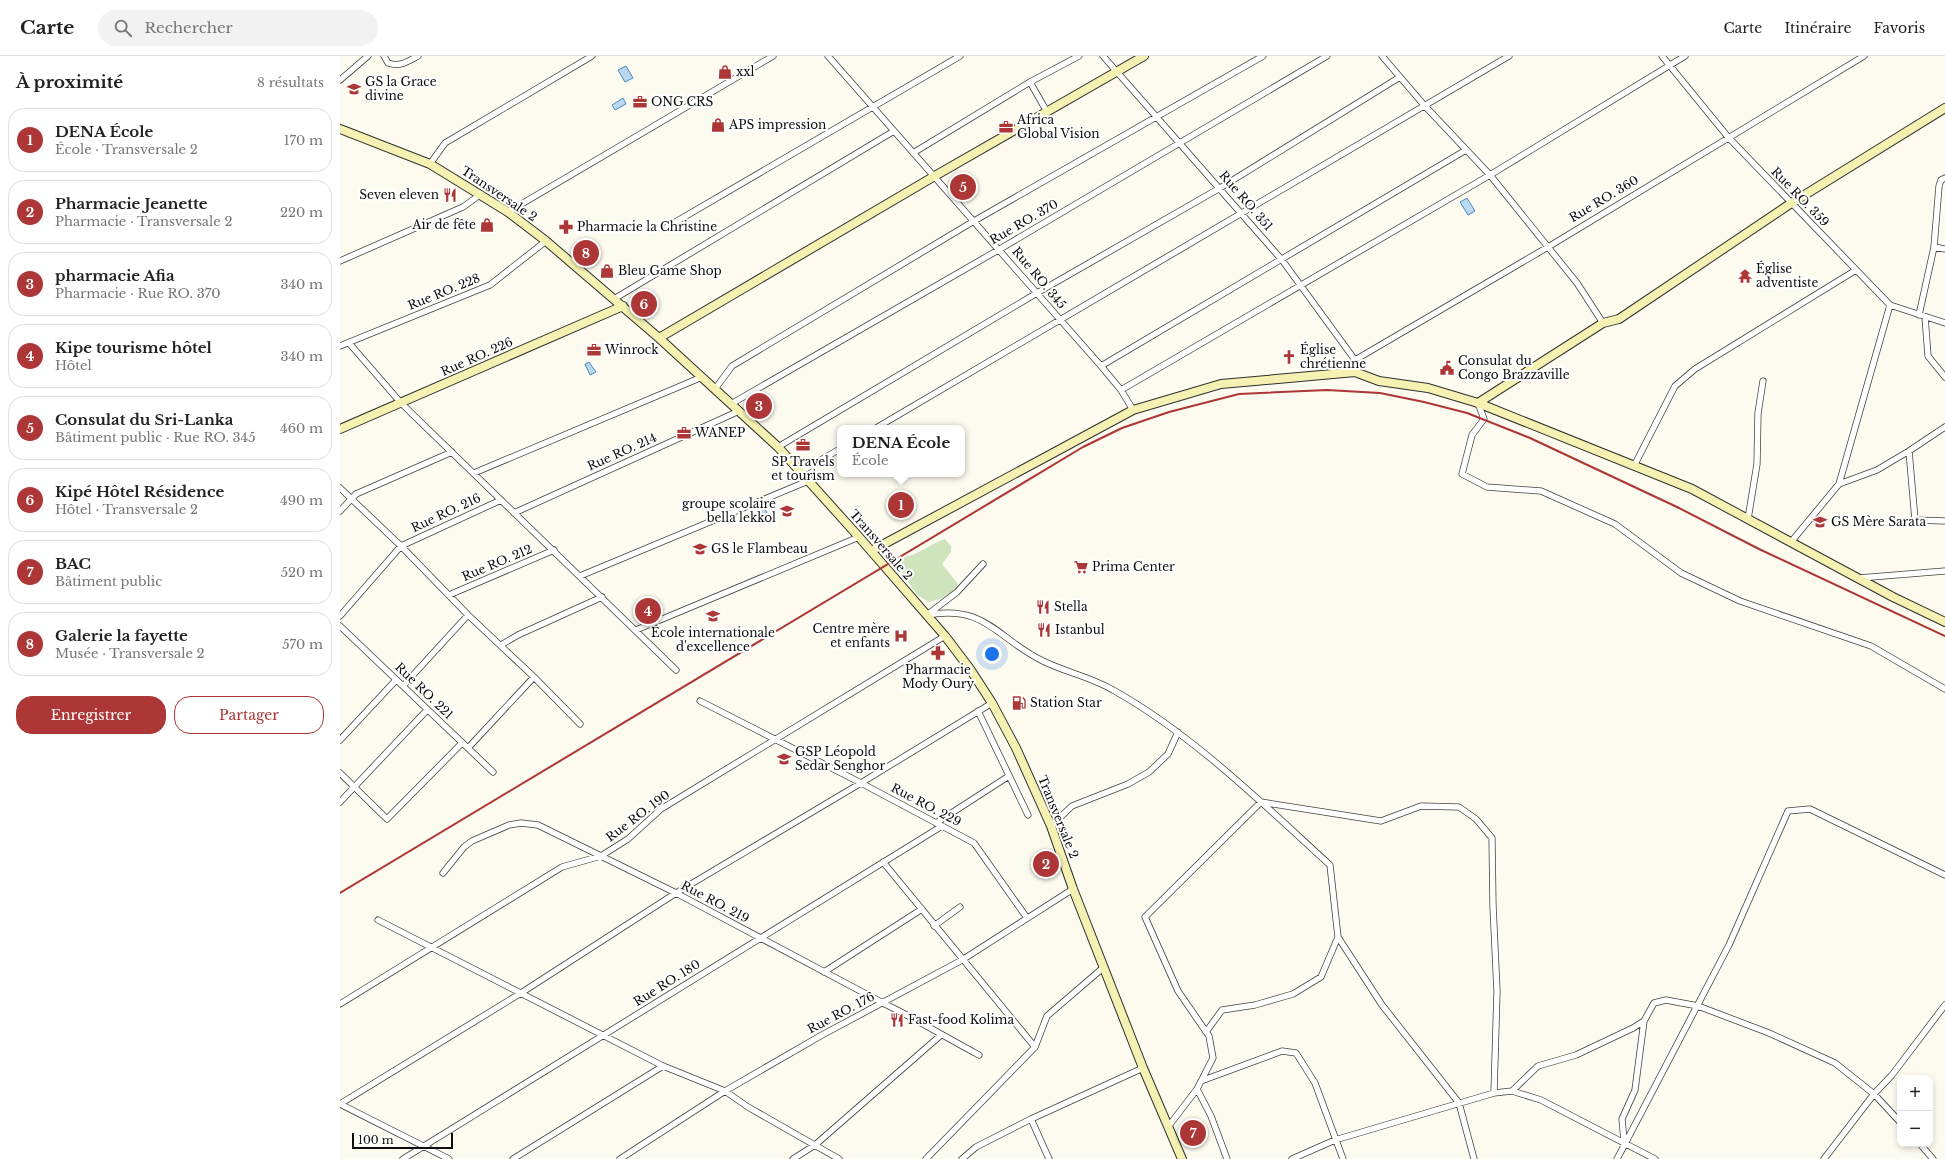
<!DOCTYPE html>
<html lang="fr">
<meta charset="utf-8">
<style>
body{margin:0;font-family:"Libre Baskerville",serif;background:#f2f2f2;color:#222}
.controls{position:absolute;right:12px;bottom:12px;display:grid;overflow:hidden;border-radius:8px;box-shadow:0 2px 6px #0003}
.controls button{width:36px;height:36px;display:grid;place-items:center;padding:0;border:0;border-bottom:1px solid #e0e0e0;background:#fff;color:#222;font:20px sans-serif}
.scale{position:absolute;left:12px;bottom:10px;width:101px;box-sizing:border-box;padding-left:4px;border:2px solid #0d0d0d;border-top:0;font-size:11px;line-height:14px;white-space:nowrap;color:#0d0d0d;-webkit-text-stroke:3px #fff;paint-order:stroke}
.you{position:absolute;left:652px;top:598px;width:14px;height:14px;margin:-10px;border:3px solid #fff;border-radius:50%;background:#1a73e8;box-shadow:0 0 0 6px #1a73e833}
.badge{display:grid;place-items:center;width:26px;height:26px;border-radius:50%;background:#ad3636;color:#fff;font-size:13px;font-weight:700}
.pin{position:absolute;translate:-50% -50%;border:2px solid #fff;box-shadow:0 1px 4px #0006}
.popup{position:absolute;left:497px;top:369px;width:128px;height:52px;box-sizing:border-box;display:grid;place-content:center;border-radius:8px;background:#fff;filter:drop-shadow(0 1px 3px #0005);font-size:13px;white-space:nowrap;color:#767676}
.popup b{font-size:15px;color:#222}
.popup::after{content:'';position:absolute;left:50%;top:100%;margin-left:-8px;border:8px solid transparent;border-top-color:#fff}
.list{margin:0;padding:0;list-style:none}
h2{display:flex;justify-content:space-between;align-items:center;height:52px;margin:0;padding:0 16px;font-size:17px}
h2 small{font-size:13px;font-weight:400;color:#767676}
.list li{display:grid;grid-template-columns:26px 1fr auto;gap:12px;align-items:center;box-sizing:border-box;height:64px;margin:0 8px 8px;padding:0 8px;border:1px solid #e0e0e0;border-radius:16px}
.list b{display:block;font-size:15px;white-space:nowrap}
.list p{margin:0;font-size:13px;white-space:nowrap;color:#767676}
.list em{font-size:13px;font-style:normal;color:#767676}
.actions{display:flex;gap:8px;padding:12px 16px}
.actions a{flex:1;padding:9px 0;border:1px solid #ad3636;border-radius:16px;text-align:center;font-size:14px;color:#ad3636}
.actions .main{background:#ad3636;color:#fff}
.icon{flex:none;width:22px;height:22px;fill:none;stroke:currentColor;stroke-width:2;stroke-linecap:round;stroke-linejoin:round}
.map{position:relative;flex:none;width:1605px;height:1103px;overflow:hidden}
header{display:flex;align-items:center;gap:24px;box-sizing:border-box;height:56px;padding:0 20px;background:#fff;border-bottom:1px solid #e0e0e0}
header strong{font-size:19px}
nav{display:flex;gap:22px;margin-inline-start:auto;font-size:14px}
.search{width:280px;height:36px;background:#f2f2f2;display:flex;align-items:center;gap:10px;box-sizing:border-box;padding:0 14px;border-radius:22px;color:#767676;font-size:15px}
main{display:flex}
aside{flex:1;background:#fff}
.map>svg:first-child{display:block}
.green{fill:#cfe4bd}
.water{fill:#bad8ef;stroke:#4a89bd}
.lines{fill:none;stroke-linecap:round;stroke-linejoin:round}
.street-casing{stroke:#404040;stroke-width:7}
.secondary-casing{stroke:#2f2f2f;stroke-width:10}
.street{stroke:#fff;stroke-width:5.5}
.secondary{stroke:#f5f1b2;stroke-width:8}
.rail{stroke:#ad3636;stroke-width:2}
.labels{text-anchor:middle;stroke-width:4;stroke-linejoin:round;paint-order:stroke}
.poi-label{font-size:12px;fill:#0d0d0d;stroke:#fff;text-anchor:start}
.street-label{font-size:12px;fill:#0d0d0d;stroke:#fff}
</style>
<header>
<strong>Carte</strong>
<div class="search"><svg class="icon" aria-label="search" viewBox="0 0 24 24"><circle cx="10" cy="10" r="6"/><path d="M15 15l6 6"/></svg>Rechercher</div>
<nav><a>Carte</a><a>Itinéraire</a><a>Favoris</a></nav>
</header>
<main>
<aside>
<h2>À proximité<small>8 résultats</small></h2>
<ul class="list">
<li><span class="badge">1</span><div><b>DENA École</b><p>École · Transversale 2</p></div><em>170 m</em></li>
<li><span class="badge">2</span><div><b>Pharmacie Jeanette</b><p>Pharmacie · Transversale 2</p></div><em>220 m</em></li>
<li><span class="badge">3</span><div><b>pharmacie Afia</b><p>Pharmacie · Rue RO. 370</p></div><em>340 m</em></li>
<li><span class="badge">4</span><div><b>Kipe tourisme hôtel</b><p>Hôtel</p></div><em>340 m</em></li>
<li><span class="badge">5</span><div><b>Consulat du Sri-Lanka</b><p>Bâtiment public · Rue RO. 345</p></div><em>460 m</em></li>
<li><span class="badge">6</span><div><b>Kipé Hôtel Résidence</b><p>Hôtel · Transversale 2</p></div><em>490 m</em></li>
<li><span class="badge">7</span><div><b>BAC</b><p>Bâtiment public</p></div><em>520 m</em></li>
<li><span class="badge">8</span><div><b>Galerie la fayette</b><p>Musée · Transversale 2</p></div><em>570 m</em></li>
</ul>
<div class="actions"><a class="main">Enregistrer</a><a>Partager</a></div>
</aside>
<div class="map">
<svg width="1605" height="1103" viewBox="0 0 1605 1103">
<rect width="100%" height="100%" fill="#fdfbef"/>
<path class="green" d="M605,483L611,490V496L602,508L618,528C614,540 600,543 589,546L577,539L558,511L564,501C580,498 590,488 605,483Z"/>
<path class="water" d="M286,10L293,22L285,26L278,14Z
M283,42L286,48L275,54L272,49Z
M1127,142L1135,155L1128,159L1120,146Z
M249,306L256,316L250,319L245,308Z
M424,450L428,460L422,462L420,457V452Z"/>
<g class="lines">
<defs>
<path id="street" d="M44,0L48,7C60,11 67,6 78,0
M488,0L761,310L781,334L793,354
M763,0L942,204L1015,304V316
M1042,0L1084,49L1150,119L1237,227L1263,267
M1322,0L1388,81L1550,249L1605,267
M0,24L28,0
M690,26L707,56
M573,97L690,26L739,0
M90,108L105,87L252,0
M168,156L433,0
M327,171L620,0
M1594,191L1605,193
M0,205L123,151L141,138
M274,243L554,75
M1579,259L1594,191L1599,130L1601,124L1605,122
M1585,261L1588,300L1605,321
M9,287L61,347L336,614
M0,290L150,229L206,185
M1015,304L1208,191L1524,0
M761,310L1126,94
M375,333L392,310L634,165L923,0
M781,334L1150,119L1345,0
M1138,347L1144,363L1132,379L1122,418L1147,431L1201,435L1275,468L1341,517L1400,545L1531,590L1605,633
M391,348L660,193L987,0
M536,372L1169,0
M438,391L697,237L880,132L1060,21
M1569,395L1575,464L1605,465
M1294,410L1335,330L1355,313L1516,214
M460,416L500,393
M134,417L362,321
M1499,428L1550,249
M0,432L61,490L128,559L194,621L240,668
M0,455L16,438L112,396
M174,457L399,355
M1408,463L1417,408L1418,357L1423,325
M1451,486L1499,428L1537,414L1569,395L1605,371
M643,508L617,536L587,559C646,548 657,583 703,605C725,616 751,621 773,634C852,678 923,748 990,809L998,881L1042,949L1119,1047L1134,1103
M240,520L468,425
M1519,522L1605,515
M109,539L214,494
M0,560L61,490L161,444
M0,570L153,716
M296,574L519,481
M161,589L178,579L262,541
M63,630L128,559
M360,645L521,727L634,787L687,862
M638,655L688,759
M0,684L56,624
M128,692L194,621
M0,717L47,763L122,687
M0,746L87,654
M596,767L669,720
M711,770L732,750L788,728L809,716L828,698L838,676
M543,806L695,991
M103,817L124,791L132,785L169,769L181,767L198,769L336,837L543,947C576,963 607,982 639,999
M38,864L323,1010L385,1035L408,1051L499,1103
M594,870L620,851
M484,916L582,853
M0,948L222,811L261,800L288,783L321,753L605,580
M866,976L882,954L915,949L953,938L981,921L998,881
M861,1025L942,995L956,997L975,1027L1003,1103
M857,1033L871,1060L887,1103
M1172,1035L1198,1010L1236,999L1293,972L1304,965
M0,1048L181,937L336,837L521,727L652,647
M0,1048L109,1103
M691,1063L709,1103
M828,1071L857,1033L873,1002L869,980L838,935L805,861L921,746L1041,765L1081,750L1119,751L1136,763L1152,782L1153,850L1157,935L1154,1037
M1284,1085L1282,1063L1295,1034L1304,965L1314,947L1326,944L1358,950L1429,977L1495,1007L1534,1038L1560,1066
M1580,1088L1593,1103
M63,1103L602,770
M173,1103L323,1010
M280,1103L385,1035L482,979L622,904L733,833
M453,1103L475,1089L601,979
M586,1103L695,991L707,960L764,911
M622,1103L636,1091L691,1063L803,1012
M952,1103L995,1084L1154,1037L1172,1035L1201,1044L1315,1103
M1277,1103L1389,889L1448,755L1470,753L1605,819
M1484,1103L1534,1038L1552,1019L1605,949"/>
<path id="secondary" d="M0,73L90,108L168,156L206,185L319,282L438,391L519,481L605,580L630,613L652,647L676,692L711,770L733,833L803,1012L842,1103
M319,282L593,121L804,0
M1138,347L1263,267L1279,263L1450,148L1605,52
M0,373L283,250
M531,495L793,354L881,328L1015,316L1039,325L1088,332L1138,347L1352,433L1553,541L1605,566"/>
</defs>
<use href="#street" class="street-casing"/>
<use href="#secondary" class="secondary-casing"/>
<use href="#street" class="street"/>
<use href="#secondary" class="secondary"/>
<path class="rail" d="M0,837L743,391L782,372L829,356L899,338L987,334L1040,337L1084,346L1127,357L1190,382L1337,451L1419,493L1605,580"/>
</g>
<defs>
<symbol id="shop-bare" viewBox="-9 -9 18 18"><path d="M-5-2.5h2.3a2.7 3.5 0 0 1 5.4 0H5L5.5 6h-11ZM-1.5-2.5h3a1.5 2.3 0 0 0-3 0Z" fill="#ad3636" stroke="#fff" stroke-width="2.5" paint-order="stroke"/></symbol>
<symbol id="school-bare" viewBox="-9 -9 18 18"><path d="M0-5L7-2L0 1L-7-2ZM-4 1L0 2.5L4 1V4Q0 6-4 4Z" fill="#ad3636" stroke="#fff" stroke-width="2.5" paint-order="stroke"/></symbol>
<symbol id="office-bare" viewBox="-9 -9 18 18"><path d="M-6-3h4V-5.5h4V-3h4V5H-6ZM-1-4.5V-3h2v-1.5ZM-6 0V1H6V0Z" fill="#ad3636" stroke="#fff" stroke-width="2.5" paint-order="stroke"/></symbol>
<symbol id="restaurant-bare" viewBox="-9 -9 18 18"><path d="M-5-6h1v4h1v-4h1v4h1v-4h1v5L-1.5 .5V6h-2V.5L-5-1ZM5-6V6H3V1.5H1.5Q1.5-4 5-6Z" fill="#ad3636" stroke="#fff" stroke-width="2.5" paint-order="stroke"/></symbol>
<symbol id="pharmacy-bare" viewBox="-9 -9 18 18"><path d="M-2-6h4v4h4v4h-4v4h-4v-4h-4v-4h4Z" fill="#ad3636" stroke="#fff" stroke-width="2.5" paint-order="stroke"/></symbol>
<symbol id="temple-bare" viewBox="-9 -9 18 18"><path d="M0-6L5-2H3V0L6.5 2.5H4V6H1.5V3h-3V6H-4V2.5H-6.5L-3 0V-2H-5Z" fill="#ad3636" stroke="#fff" stroke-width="2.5" paint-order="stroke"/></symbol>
<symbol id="church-bare" viewBox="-9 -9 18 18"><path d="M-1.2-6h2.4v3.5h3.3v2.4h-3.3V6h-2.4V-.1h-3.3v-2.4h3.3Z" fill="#ad3636" stroke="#fff" stroke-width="2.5" paint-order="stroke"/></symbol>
<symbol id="civic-bare" viewBox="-9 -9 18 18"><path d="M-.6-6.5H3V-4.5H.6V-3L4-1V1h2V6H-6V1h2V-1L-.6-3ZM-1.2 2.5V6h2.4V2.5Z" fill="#ad3636" stroke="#fff" stroke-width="2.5" paint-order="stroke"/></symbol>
<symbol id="supermarket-bare" viewBox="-9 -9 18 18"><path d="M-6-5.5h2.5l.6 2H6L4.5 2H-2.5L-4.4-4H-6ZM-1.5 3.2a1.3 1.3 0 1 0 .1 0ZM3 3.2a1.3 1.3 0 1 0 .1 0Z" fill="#ad3636" stroke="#fff" stroke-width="2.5" paint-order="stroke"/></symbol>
<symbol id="hospital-bare" viewBox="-9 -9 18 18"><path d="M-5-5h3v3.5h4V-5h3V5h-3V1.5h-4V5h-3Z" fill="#ad3636" stroke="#fff" stroke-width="2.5" paint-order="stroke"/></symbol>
<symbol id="fuel-bare" viewBox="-9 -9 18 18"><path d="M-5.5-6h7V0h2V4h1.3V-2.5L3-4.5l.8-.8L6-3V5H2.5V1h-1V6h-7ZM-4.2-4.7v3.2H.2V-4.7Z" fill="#ad3636" stroke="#fff" stroke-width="2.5" paint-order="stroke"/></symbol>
</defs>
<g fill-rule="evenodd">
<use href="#shop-bare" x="375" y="6" width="20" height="20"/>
<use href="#school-bare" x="4" y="23" width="20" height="20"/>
<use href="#office-bare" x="290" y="36" width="20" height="20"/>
<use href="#shop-bare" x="368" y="59" width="20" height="20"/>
<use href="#office-bare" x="656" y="61" width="20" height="20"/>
<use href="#restaurant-bare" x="100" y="129" width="20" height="20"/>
<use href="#shop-bare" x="137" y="159" width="20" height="20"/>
<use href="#pharmacy-bare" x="216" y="161" width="20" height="20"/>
<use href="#shop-bare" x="257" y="205" width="20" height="20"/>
<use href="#temple-bare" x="1395" y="210" width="20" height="20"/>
<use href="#office-bare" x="244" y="284" width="20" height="20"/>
<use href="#church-bare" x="939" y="291" width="20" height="20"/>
<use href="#civic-bare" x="1097" y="302" width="20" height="20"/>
<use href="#office-bare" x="334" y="367" width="20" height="20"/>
<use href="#office-bare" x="453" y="379" width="20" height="20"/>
<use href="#school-bare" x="437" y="445" width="20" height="20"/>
<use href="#school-bare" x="1470" y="456" width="20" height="20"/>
<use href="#school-bare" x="350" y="483" width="20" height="20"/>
<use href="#supermarket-bare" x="731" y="501" width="20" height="20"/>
<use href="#restaurant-bare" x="693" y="541" width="20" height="20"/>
<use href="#school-bare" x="363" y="550" width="20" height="20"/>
<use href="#restaurant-bare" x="694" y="564" width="20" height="20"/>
<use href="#hospital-bare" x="551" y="570" width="20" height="20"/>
<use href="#pharmacy-bare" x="588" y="587" width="20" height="20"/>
<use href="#fuel-bare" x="669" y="637" width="20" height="20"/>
<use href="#school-bare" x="434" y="693" width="20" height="20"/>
<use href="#restaurant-bare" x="547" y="954" width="20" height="20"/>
</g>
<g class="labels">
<g class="poi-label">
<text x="396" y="20">xxl</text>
<text x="25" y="30">GS la Grace<tspan x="25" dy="14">divine</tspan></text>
<text x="311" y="50">ONG CRS</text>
<text x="677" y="68">Africa<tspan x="677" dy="14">Global Vision</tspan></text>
<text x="389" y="73">APS impression</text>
<text x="99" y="143" text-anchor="end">Seven eleven</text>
<text x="136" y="173" text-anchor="end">Air de fête</text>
<text x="237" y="175">Pharmacie la Christine</text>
<text x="1416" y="217">Église<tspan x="1416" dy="14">adventiste</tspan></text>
<text x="278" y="219">Bleu Game Shop</text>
<text x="265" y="298">Winrock</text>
<text x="960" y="298">Église<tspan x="960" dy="14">chrétienne</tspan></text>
<text x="1118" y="309">Consulat du<tspan x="1118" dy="14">Congo Brazzaville</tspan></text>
<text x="355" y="381">WANEP</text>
<text x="463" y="410" text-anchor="middle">SP Travels<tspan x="463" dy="14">et tourism</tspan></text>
<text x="436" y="452" text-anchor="end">groupe scolaire<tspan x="436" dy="14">bella lekkol</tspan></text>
<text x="1491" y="470">GS Mère Sarata</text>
<text x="371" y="497">GS le Flambeau</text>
<text x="752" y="515">Prima Center</text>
<text x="714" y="555">Stella</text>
<text x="550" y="577" text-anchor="end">Centre mère<tspan x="550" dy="14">et enfants</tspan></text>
<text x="715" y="578">Istanbul</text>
<text x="373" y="581" text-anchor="middle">École internationale<tspan x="373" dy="14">d'excellence</tspan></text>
<text x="598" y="618" text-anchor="middle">Pharmacie<tspan x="598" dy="14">Mody Oury</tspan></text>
<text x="690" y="651">Station Star</text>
<text x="455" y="700">GSP Léopold<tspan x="455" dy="14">Sedar Senghor</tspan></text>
<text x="568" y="968">Fast-food Kolima</text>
</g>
<g class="street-label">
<text transform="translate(159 138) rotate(34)" y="4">Transversale 2</text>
<text transform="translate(1460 141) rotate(46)" y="4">Rue RO. 359</text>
<text transform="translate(1264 143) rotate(-31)" y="4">Rue RO. 360</text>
<text transform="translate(906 145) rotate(49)" y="4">Rue RO. 351</text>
<text transform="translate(684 166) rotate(-30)" y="4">Rue RO. 370</text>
<text transform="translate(699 222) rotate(50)" y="4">Rue RO. 345</text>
<text transform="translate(104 236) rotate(-22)" y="4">Rue RO. 228</text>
<text transform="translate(137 301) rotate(-24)" y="4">Rue RO. 226</text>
<text transform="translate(282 396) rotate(-24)" y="4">Rue RO. 214</text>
<text transform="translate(106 457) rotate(-25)" y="4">Rue RO. 216</text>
<text transform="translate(541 489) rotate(49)" y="4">Transversale 2</text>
<text transform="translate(157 507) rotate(-23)" y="4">Rue RO. 212</text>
<text transform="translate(84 635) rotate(44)" y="4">Rue RO. 221</text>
<text transform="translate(586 749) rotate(28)" y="4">Rue RO. 229</text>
<text transform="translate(298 760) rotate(-37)" y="4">Rue RO. 190</text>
<text transform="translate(718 761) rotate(68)" y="4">Transversale 2</text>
<text transform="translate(375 846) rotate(28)" y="4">Rue RO. 219</text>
<text transform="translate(327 927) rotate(-32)" y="4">Rue RO. 180</text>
<text transform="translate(501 957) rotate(-28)" y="4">Rue RO. 176</text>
</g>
</g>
</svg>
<div class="controls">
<button>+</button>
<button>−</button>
</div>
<div class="scale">100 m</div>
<div class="you"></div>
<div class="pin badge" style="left:561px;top:449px">1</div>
<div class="popup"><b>DENA École</b>École</div>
<div class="pin badge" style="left:706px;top:808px">2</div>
<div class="pin badge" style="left:419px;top:350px">3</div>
<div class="pin badge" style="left:308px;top:555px">4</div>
<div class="pin badge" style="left:623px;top:131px">5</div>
<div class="pin badge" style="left:304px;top:248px">6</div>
<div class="pin badge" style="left:853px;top:1077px">7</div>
<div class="pin badge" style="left:246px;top:197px">8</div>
</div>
</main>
